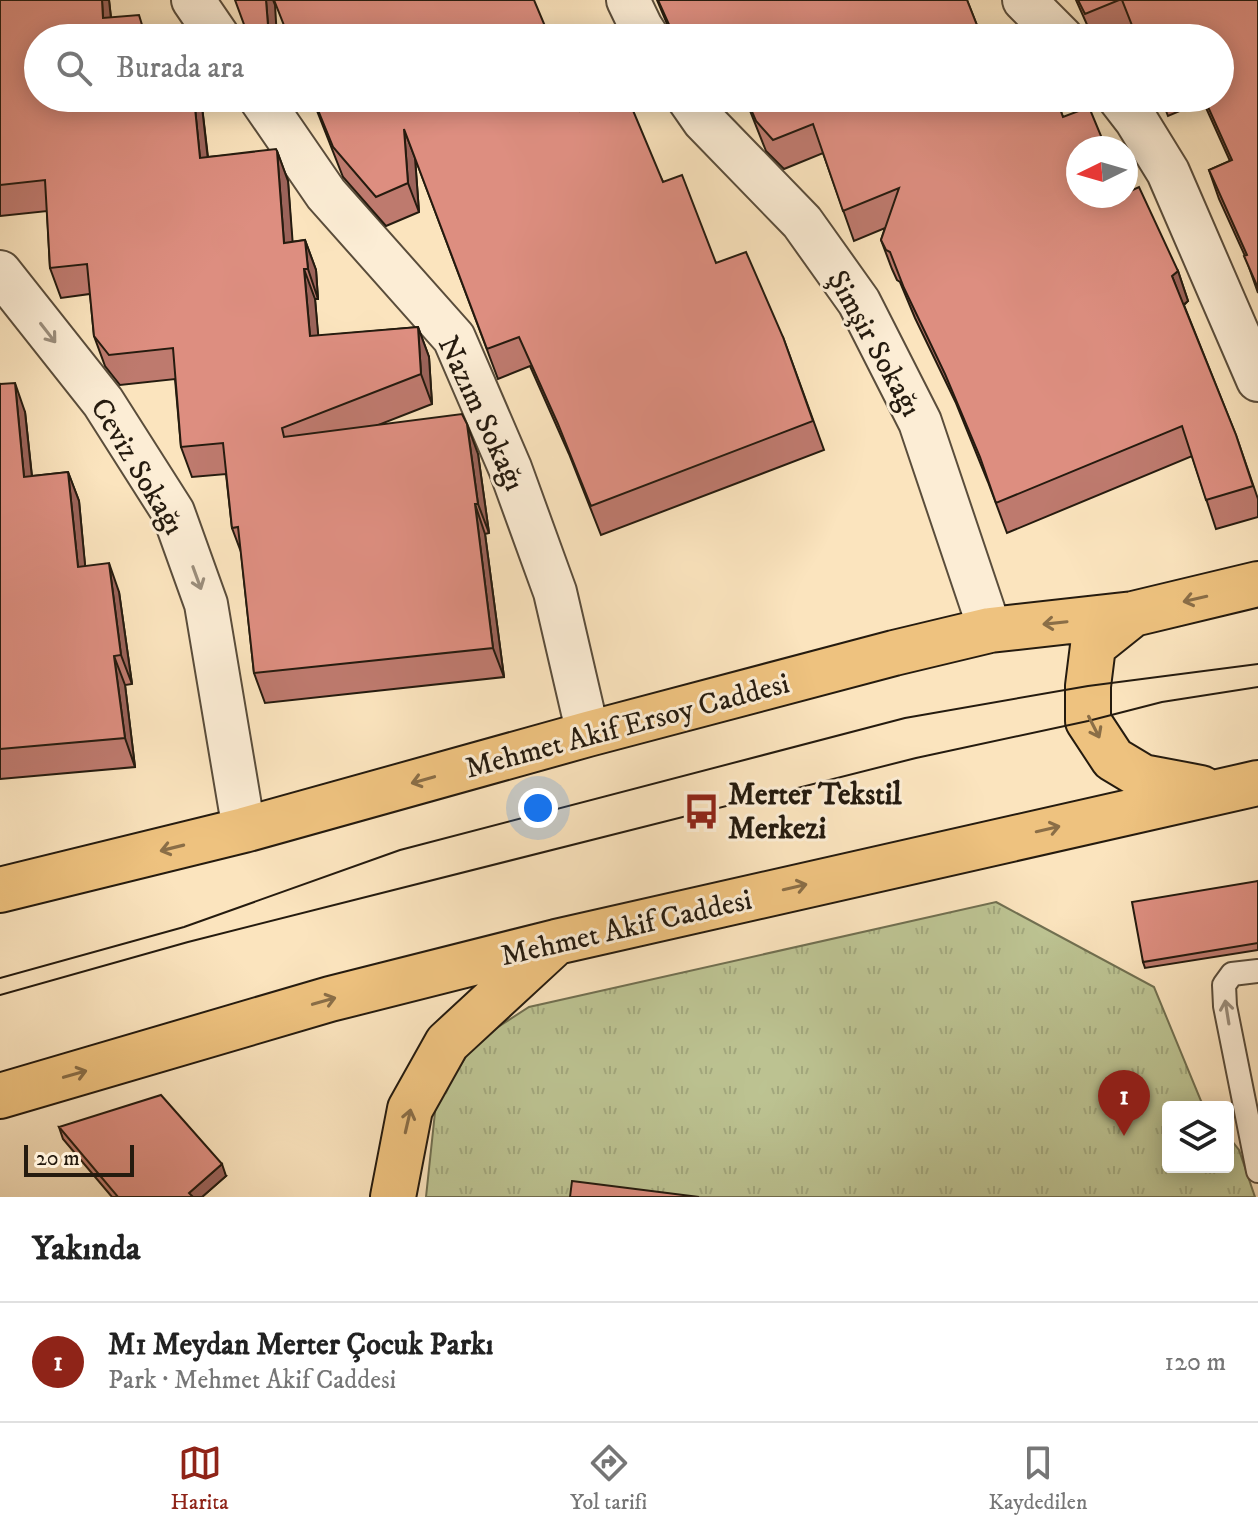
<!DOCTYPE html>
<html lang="tr">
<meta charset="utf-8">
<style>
body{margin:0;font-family:"IM FELL DW Pica",serif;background:#f2f2f2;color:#222}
.controls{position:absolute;right:24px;bottom:24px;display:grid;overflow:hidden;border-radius:8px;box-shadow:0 4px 20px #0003}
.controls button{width:72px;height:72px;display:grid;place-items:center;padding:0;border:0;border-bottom:2px solid #e0e0e0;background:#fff;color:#222;font:40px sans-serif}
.compass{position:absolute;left:1066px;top:136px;width:72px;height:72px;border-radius:50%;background:#fff;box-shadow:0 4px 20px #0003;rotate:265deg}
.scale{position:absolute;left:24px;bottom:20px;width:110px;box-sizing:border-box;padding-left:8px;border:4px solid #251b0f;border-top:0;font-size:22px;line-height:28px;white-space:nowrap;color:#251b0f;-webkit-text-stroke:6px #fcedd5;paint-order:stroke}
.you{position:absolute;left:538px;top:808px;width:28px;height:28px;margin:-20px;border:6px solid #fff;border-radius:50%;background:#1a73e8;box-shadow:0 0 0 12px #1a73e833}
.badge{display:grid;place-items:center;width:52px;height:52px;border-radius:50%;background:#8f2418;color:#fff;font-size:26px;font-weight:700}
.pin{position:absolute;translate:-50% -66px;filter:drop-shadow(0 2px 4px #0008)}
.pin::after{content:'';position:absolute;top:42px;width:28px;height:24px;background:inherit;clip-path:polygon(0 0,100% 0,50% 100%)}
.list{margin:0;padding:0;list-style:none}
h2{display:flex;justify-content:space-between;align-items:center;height:104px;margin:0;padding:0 32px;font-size:34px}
h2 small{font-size:26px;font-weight:400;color:#767676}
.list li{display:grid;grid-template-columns:52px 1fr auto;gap:24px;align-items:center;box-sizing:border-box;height:120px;padding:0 32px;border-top:2px solid #e0e0e0}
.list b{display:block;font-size:30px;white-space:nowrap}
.list p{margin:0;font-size:26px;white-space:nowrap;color:#767676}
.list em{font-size:26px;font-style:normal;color:#767676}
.icon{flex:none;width:44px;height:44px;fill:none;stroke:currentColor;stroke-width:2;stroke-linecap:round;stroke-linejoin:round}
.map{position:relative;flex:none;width:1258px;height:1197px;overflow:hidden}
.search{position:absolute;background:#fff;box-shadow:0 4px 20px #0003;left:24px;right:24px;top:24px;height:88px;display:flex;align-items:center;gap:20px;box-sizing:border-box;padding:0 28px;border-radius:44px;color:#767676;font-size:30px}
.sheet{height:224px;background:#fff}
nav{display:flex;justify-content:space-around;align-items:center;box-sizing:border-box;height:112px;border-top:2px solid #e0e0e0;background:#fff;font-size:22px;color:#767676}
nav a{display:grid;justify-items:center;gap:4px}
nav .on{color:#8f2418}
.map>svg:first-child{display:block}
.park{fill:url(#park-tufts);stroke:#717051;stroke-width:2}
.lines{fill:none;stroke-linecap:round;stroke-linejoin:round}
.service-casing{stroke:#5a4d3b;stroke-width:26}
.minor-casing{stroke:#5a4d3b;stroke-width:46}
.primary-casing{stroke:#251b0f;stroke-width:48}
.service{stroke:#fcedd5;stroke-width:22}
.minor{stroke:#fcedd5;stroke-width:42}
.primary{stroke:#eec27f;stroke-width:44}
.tram{stroke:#251b0f;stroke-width:2}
.wall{fill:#be7a6e;stroke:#251b0f;stroke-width:2}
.shaded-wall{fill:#9b635a;stroke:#251b0f;stroke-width:2}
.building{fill:#dd8e80;stroke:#251b0f;stroke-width:2}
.oneway{stroke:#9b8e7c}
.oneway2{stroke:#8a6e47}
.labels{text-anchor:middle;stroke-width:6;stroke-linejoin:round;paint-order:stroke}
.street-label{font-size:30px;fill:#251b0f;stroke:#fcedd5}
.poi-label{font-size:30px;font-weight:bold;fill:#251b0f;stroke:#fcedd5;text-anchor:start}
</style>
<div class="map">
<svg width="1258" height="1197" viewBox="0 0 1258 1197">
<defs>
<pattern id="park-tufts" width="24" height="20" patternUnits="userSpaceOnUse" patternTransform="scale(2)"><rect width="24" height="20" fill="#bdc493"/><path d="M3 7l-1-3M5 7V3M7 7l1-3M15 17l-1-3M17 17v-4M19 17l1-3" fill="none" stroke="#a2a87e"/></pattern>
</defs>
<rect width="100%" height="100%" fill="#fbe4be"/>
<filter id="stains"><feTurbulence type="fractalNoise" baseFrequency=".0025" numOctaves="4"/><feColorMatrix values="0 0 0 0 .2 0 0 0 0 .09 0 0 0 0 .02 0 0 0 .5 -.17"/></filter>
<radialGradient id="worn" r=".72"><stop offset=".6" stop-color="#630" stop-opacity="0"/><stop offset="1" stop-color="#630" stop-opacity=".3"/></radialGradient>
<path class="park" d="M996,902L1154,987L1201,1101L1206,1107H1168V1167H1228V1136L1239,1150L1255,1197H426L436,1103L476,1041L529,1007Z"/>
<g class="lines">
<defs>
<path id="service" d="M1258,971L1232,974L1224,985L1225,1006L1258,1171"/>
<path id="minor" d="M193,0L219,38
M628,0L641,27L648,38
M1024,0L1062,38
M260,98L326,194L454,338L510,468L555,592L588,734
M688,98L704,121L802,222L859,302L920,422L990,630
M1119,98L1136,120L1168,172L1258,380
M0,272L103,402L173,512L206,604L244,830"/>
<path id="primary" d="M1133,614L1093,646L1088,686V721L1113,759L1143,777L1201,788
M0,890L244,830L588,734L894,653L990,630L1133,614L1258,584
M0,1096L330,999L556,942L1258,783
M393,1197L410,1109L447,1043L553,945"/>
</defs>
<use href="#service" class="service-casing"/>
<use href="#minor" class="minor-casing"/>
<use href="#primary" class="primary-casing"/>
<use href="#service" class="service"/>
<use href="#minor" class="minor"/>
<use href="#primary" class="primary"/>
<path class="tram" d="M0,978L184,927L400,850L905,718L1088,686L1258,664
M0,995L188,942L916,758L1088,721L1162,702L1258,687"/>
</g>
<path class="wall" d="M0,0H109L111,17L38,98H201L208,157L277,151L288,181L292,242L305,240L316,270L318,299H315L318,336L418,327L429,357L432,404L378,425L478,454L489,533L485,534L504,677L265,703L254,673L241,552L232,528L226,474L192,477L181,447L175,379L120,385L105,366L94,336L90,294L61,298L50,268L47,211L0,216Z
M657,0H967L982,38H673Z
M1076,0H1258V293L1245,256L1219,199L1209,170L1230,161L1203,101L1168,116L1161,98H1220V38H1136L1132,28L1107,38H1093Z
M312,98H574L580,111L627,110L663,182L716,263L783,337L824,450L601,535L569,454L530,366L498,379L415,158L419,212L386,226L343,177Z
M745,98H1056L1063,117L1078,148L1178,271L1188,301L1184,305L1236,435L1258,499V517L1216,529L1192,456L1007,533L988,482L956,403L915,318L900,282L897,280L892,269L881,240L885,228L854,241L823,153L784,169L766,151Z
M0,384L25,412L32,476L68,472L79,501L85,566L119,592L132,684L125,685L135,767L0,779Z
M1258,881V950L1145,968L1143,962Z
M59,1127L226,1176L202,1197H112L63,1139Z"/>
<path class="shaded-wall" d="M102,0H109L113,38L103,18Z
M266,0H273L275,5L277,38H269Z
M194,98H201L211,187L200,158Z
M404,129L415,158L419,212L408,183Z
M277,151L288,181L295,273L284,243Z
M305,240L316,270L318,299L308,269Z
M304,269L315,299L321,366L310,336Z
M1178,271L1188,301L1183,305L1172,276Z
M418,327L429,357L432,404L421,374Z
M15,383L25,412L35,506L24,477Z
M467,424L478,454L489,533L478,504Z
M68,472L79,501L88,596L78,567Z
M475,504L485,534L504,677L493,648Z
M109,563L119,592L132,684L121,655Z
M114,656L125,685L135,767L125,738Z
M222,1164L226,1176L202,1197H190L189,1193Z"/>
<path class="building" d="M0,0H102L103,18L139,15L146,38H38V98H194L200,158L276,149L277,151L284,243L305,240L308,269H304L310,336L418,327L421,374L282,428L284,437L462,414L467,424L478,504H475L493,648L254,673L238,527L232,528L223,443L181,447L173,348L109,355L94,336L87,264L50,268L45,180L0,185Z
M235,0H266L269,38H249Z
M274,0H534L550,38H289Z
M658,0H967L982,38H675Z
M1078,0H1119L1085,14Z
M1122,0H1258V288L1244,256L1247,255L1209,170L1232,160L1204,98H1220V38H1137Z
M313,98H574L580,111L610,98H623L627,110L632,108L663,182L682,175L716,263L746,252L783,337L813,421L591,506L558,424L519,337L487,349L404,129L408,183L376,197L333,147Z
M746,98H1056L1063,117L1089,107L1106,148H1078V196H1126V193L1139,187L1178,271L1172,276L1236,435L1253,486L1206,500L1182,426L996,503L980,457L945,374L904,288L890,252L886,250L881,240L899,188L843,211L813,124L773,140L756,121Z
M15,383L24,477L68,472L78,567L109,563L121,655L114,656L125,738L0,749V384Z
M1258,881V943L1143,962L1132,902Z
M161,1095L222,1164L189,1193L193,1197H118L59,1127Z
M572,1181L699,1197H570Z"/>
<defs><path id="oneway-shaft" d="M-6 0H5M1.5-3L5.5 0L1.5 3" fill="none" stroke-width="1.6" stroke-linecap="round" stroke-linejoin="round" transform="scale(2)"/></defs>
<g class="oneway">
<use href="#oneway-shaft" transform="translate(48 333) rotate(52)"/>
<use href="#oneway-shaft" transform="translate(197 578) rotate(70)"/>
<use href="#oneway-shaft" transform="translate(1227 1012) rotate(-99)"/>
</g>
<g class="oneway2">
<use href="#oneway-shaft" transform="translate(1195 599) rotate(167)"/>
<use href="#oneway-shaft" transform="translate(1055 623) rotate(174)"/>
<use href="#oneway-shaft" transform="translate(1094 727) rotate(63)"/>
<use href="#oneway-shaft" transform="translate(423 780) rotate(164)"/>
<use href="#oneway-shaft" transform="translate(1048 829) rotate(-13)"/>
<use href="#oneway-shaft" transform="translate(172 848) rotate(166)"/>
<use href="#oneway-shaft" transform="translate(795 887) rotate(-13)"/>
<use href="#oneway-shaft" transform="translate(324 1001) rotate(-16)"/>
<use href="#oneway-shaft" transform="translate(75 1074) rotate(-16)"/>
<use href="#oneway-shaft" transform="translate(408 1121) rotate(-77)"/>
</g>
<defs>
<symbol id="bus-bare" viewBox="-9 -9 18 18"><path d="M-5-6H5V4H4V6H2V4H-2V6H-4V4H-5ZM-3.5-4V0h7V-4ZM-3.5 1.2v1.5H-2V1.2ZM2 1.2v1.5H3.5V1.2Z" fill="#8f2418" stroke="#fcedd5" stroke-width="2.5" paint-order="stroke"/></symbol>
</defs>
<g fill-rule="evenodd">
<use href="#bus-bare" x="676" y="786" width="51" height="51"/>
</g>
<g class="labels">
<g class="street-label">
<text transform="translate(875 343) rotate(61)" y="10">Şimşir Sokağı</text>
<text transform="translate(482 413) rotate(65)" y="10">Nazım Sokağı</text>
<text transform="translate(138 466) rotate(59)" y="10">Ceviz Sokağı</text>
<text transform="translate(627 725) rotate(-15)" y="10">Mehmet Akif Ersoy Caddesi</text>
<text transform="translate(626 927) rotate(-13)" y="10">Mehmet Akif Caddesi</text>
</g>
<g class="poi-label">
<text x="728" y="804">Merter Tekstil<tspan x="728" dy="34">Merkezi</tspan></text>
</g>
</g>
<rect width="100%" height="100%" filter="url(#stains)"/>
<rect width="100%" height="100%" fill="url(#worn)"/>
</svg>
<div class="controls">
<button><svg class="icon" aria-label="layers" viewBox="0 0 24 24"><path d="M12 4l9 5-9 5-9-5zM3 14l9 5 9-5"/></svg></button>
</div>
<svg class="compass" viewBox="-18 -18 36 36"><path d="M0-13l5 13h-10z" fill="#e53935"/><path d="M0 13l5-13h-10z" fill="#767676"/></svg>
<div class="scale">20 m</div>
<div class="you"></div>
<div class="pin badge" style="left:1124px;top:1136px">1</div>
<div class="search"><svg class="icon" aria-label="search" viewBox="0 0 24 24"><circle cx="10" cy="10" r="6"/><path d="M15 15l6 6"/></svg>Burada ara</div>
</div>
<section class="sheet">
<h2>Yakında<small></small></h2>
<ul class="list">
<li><span class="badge">1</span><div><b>M1 Meydan Merter Çocuk Parkı</b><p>Park · Mehmet Akif Caddesi</p></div><em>120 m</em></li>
</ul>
</section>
<nav>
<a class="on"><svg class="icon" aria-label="map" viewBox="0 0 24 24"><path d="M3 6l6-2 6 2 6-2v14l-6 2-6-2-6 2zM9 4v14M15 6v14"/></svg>Harita</a>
<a><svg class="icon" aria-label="directions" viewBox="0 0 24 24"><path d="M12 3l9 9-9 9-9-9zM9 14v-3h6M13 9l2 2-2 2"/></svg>Yol tarifi</a>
<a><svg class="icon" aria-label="saved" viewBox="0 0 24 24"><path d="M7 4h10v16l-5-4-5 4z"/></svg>Kaydedilen</a>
</nav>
